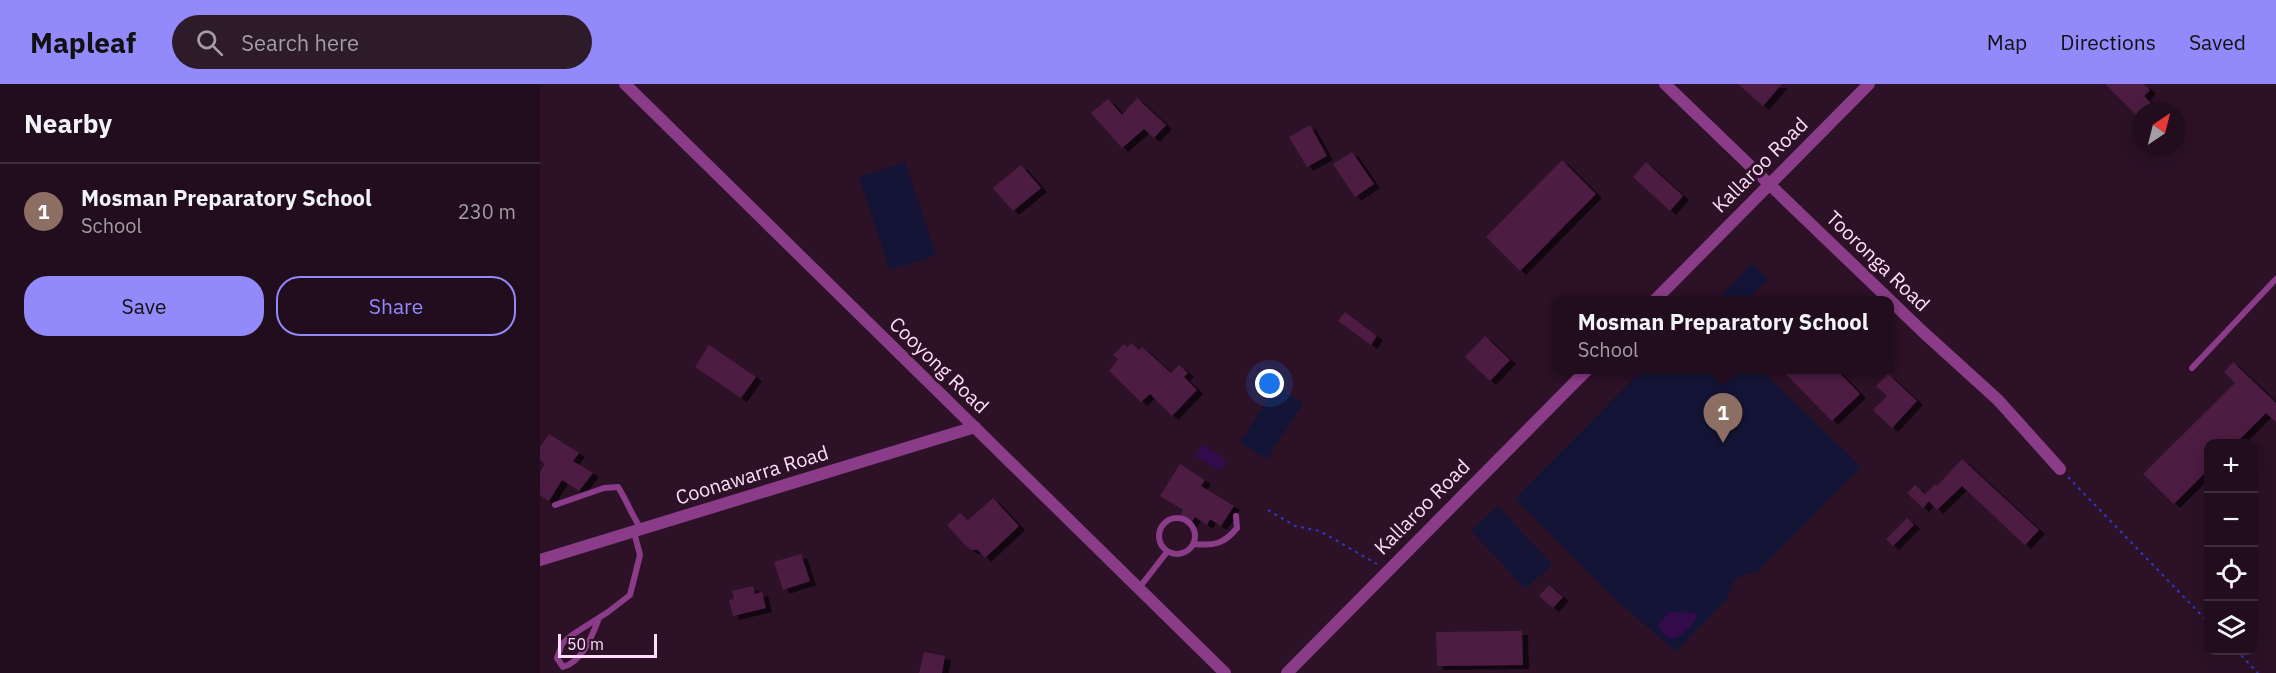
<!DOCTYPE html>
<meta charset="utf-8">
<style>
body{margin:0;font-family:"IBM Plex Sans",sans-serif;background:#2d1b2a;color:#f1f3f6}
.controls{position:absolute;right:18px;bottom:18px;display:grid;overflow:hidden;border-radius:12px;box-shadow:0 6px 24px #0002}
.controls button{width:54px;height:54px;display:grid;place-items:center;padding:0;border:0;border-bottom:2px solid #3e2d3b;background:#210d1d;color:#f1f3f6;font:30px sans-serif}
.compass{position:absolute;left:1592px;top:18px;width:54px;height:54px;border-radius:50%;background:#210d1d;box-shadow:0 6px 24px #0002;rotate:35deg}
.scale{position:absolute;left:18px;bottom:15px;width:99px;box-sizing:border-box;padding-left:6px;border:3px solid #ffdcfb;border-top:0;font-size:16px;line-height:21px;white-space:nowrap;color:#ffdcfb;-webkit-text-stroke:4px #2c1127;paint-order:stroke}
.you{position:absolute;left:730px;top:300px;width:21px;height:21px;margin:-15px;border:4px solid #fff;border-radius:50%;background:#1a73e8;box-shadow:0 0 0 9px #1a73e833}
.badge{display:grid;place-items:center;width:39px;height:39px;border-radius:50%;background:#9289fa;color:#fff;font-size:20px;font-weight:700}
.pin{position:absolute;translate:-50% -50px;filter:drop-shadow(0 2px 3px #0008)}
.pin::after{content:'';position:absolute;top:32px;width:21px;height:18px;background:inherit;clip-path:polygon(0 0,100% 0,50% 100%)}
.popup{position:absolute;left:1012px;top:212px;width:342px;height:78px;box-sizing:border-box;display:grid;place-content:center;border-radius:12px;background:#210d1d;filter:drop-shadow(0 2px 4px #0005);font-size:20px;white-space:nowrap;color:#a29ca4}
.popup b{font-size:22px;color:#f1f3f6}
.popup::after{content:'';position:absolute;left:50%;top:100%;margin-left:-12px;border:12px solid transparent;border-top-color:#210d1d}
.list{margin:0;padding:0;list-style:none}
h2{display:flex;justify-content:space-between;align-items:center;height:78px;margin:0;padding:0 24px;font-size:26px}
h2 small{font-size:20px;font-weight:400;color:#a29ca4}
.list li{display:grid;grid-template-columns:39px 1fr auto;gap:18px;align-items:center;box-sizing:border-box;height:96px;padding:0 24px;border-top:2px solid #3e2d3b}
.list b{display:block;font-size:22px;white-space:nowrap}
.list p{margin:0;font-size:20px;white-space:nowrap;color:#a29ca4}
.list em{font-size:20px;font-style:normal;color:#a29ca4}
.actions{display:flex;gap:12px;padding:18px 24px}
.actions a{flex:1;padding:14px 0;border:2px solid #9289fa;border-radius:24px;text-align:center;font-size:21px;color:#9289fa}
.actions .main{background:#9289fa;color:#111}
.icon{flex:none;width:33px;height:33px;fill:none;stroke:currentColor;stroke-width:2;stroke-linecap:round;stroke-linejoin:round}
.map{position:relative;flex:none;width:1736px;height:589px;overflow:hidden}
header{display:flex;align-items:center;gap:36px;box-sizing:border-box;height:84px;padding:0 30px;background:#9289fa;color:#111}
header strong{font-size:28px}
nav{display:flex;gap:33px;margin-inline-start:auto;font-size:21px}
.search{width:420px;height:54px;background:#2d1b2a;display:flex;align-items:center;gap:15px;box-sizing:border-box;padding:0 21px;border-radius:33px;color:#a29ca4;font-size:22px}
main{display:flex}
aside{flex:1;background:#210d1d}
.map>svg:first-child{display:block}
.green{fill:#141536}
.water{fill:#330b4b}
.building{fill:#4d1d43;filter:url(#shadow)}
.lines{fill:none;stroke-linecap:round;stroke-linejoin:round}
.path{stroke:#303abe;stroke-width:2;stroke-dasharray:3 4.5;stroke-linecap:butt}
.lane{stroke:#8b3c88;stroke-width:6}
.street{stroke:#8b3c88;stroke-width:12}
.labels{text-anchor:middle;stroke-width:6;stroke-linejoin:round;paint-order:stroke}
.street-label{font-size:20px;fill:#ffdcfb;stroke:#2c1127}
</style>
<header>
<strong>Mapleaf</strong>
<div class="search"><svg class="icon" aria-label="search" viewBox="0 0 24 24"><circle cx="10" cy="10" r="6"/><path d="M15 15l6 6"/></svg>Search here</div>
<nav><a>Map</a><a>Directions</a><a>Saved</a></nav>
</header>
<main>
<aside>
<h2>Nearby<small></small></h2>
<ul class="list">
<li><span class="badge" style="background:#8d6e63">1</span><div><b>Mosman Preparatory School</b><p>School</p></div><em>230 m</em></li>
</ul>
<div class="actions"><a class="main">Save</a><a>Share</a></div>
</aside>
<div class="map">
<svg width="1736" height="589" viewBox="0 0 1736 589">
<defs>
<filter id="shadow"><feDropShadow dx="6" dy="4" stdDeviation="0" flood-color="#0009"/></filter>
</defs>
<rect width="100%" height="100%" fill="#2c1127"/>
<path class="green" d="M365,78L396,171L350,186L319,93Z
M1212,179L1228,195L1207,216H1183L1180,213Z
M1102,286H1221L1321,383L1217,488L1205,490L1194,496L1187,515L1136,567L1078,518L975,415Z
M736,302L763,319L727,375L700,359Z
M958,422L1012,481L985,505L931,446Z"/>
<path class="water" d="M662,360L687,376L680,387L655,372Z
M1129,528L1157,529C1154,541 1143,553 1130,555L1119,545V539Z"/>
<path class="building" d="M1198,0H1242L1223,22Z
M1565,0H1604L1610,6L1604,12L1611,19L1596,34V31Z
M597,14L626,41L614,54L604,45L582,64L551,29L568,15L582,31Z
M770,41L787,72L767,83L749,53Z
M812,68L834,100L815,113L793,80Z
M1022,76L1056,110L980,187L946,153Z
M1106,78L1143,112L1130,127L1093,93Z
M481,81L501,104L473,127L453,104Z
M805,228L837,252L831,261L798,237Z
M945,252L970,276L950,297L925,273Z
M591,259L599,266L602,263L631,289L639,281L648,289L644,293L657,306L632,332L610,310L601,318L569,287L578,275L573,271L584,260L587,263Z
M169,261L216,293L201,314L155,283Z
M1693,278L1736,319V338L1726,329L1695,360H1668V386L1634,420L1603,390L1695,299L1684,288Z
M1241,285H1296L1320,310L1292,337Z
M1348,290L1377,317L1352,344L1333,326L1347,312L1336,302Z
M9,350L39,369L33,377L53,389L39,407L22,396L9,417L0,411V388L5,380L0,376V363Z
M1422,375L1499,446L1485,461L1422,402L1397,426L1389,417L1383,424L1367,409L1375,401L1385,410L1395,400L1397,402Z
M640,380L665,396L661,402L694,422L681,442L670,435L667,441L655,433L649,442L638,435L643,426L620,412Z
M453,414L479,442L445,474L438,466H432L426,462L407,441L420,429L428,436Z
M1367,434L1374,441L1353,462L1346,455Z
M261,470L270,497L243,506L234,478Z
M1009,501L1023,513L1013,524L999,512Z
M213,502L215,510L222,508L226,524L193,532L189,516L194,515L192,507Z
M982,547L983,581L897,582L896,548Z
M384,568L405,572L402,589H379Z"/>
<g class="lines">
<path class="path" d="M1528,393L1668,538
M728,426L755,442L780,447L837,480
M1696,566L1718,589"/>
<path class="lane" d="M1652,284L1736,195
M15,421L64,404L78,403C85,413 96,440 101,444
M619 452a18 18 0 1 1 36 0a18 18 0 1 1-36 0Z
M654,460C674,462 684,460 697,444L696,432
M599,504L627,468
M59,534C52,552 43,577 23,583L17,574L22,560L32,551L68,528L90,511L100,471L94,448"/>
<path class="street" d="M85,0L685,589
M1125,0L1382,247L1458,316L1520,385
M1115,216L1329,0
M0,476L435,343
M747,589L1047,286"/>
</g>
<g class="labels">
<g class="street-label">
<text transform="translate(1220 81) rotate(-45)" y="7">Kallaroo Road</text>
<text transform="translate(1338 177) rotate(44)" y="7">Tooronga Road</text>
<text transform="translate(399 281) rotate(44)" y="7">Cooyong Road</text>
<text transform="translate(212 391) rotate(-17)" y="7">Coonawarra Road</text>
<text transform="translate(882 423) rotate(-45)" y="7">Kallaroo Road</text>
</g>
</g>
</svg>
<div class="controls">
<button>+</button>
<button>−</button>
<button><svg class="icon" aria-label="locate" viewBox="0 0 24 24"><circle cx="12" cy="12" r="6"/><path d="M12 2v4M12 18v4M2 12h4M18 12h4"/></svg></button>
<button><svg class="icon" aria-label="layers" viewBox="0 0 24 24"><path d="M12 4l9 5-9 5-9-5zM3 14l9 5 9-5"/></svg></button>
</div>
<svg class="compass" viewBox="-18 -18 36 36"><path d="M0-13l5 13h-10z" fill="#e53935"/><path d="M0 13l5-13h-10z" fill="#a29ca4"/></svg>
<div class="scale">50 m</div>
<div class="you"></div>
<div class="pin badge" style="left:1183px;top:359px;background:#8d6e63">1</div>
<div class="popup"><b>Mosman Preparatory School</b>School</div>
</div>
</main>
